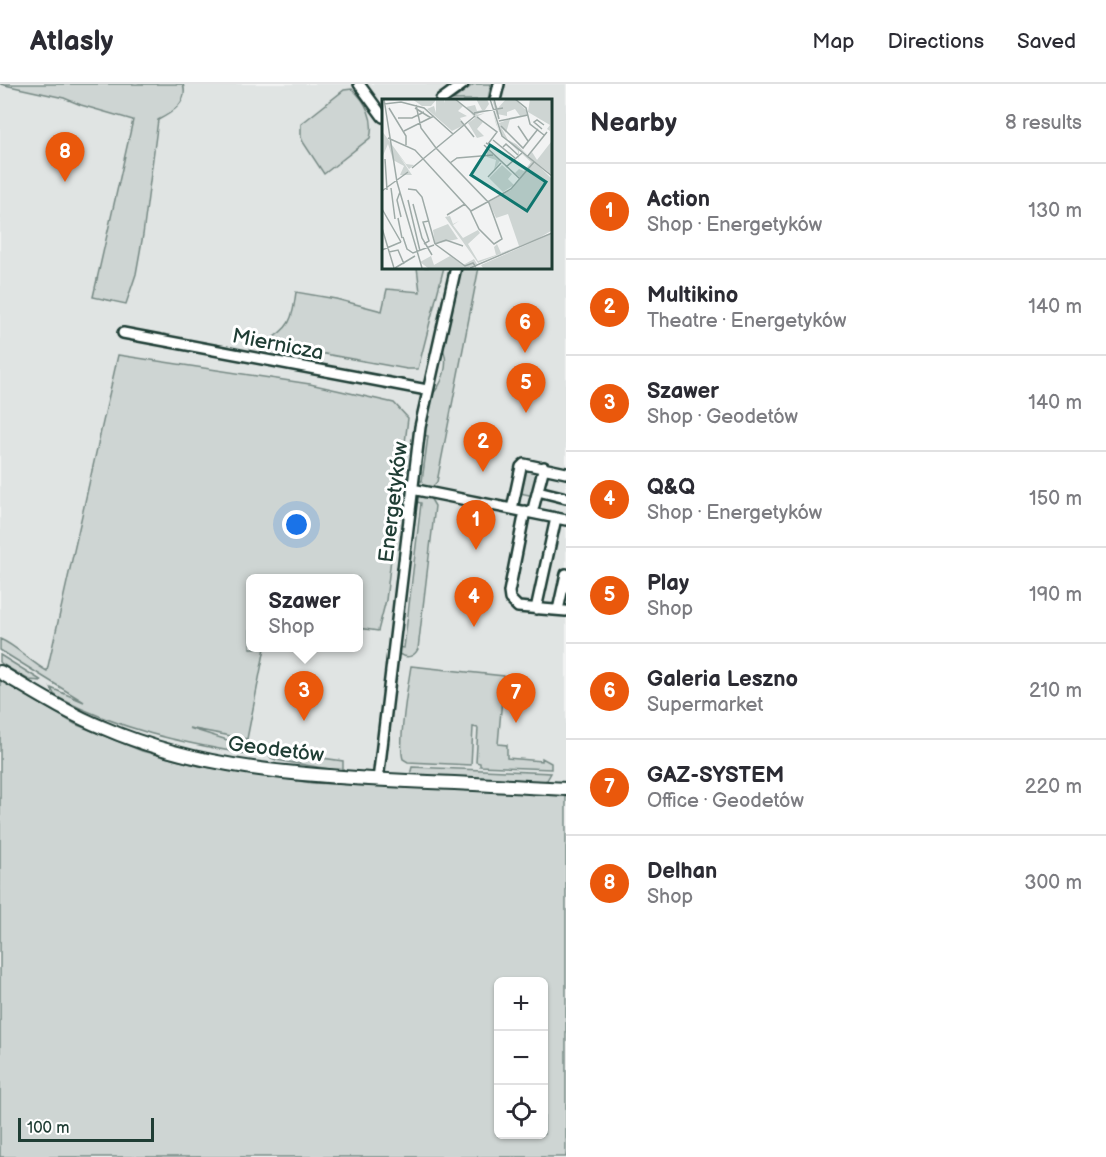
<!DOCTYPE html>
<meta charset="utf-8">
<style>
body{margin:0;font-family:"Balsamiq Sans",sans-serif;background:#f2f2f3;color:#2b2b33}
.controls{position:absolute;right:18px;bottom:18px;display:grid;overflow:hidden;border-radius:9px;box-shadow:0 2px 4px #0004}
.controls button{width:54px;height:54px;display:grid;place-items:center;padding:0;border:0;border-bottom:2px solid #e1e1e2;background:#fff;color:#2b2b33;font:30px sans-serif}
.scale{position:absolute;left:18px;bottom:15px;width:136px;box-sizing:border-box;padding-left:6px;border:3px solid #1f3d34;border-top:0;font-size:16px;line-height:21px;white-space:nowrap;color:#1f3d34;-webkit-text-stroke:4px #fff;paint-order:stroke}
.you{position:absolute;left:297px;top:441px;width:21px;height:21px;margin:-15px;border:4px solid #fff;border-radius:50%;background:#1a73e8;box-shadow:0 0 0 9px #1a73e833}
.badge{display:grid;place-items:center;width:39px;height:39px;border-radius:50%;background:#ea580c;color:#fff;font-size:20px;font-weight:700}
.pin{position:absolute;translate:-50% -50px;filter:drop-shadow(0 2px 3px #0008)}
.pin::after{content:'';position:absolute;top:32px;width:21px;height:18px;background:inherit;clip-path:polygon(0 0,100% 0,50% 100%)}
.popup{position:absolute;left:246px;top:490px;width:117px;height:78px;box-sizing:border-box;display:grid;place-content:center;border-radius:9px;background:#fff;filter:drop-shadow(0 2px 4px #0005);font-size:20px;white-space:nowrap;color:#7c7c81}
.popup b{font-size:22px;color:#2b2b33}
.popup::after{content:'';position:absolute;left:50%;top:100%;margin-left:-12px;border:12px solid transparent;border-top-color:#fff}
.list{margin:0;padding:0;list-style:none}
h2{display:flex;justify-content:space-between;align-items:center;height:78px;margin:0;padding:0 24px;font-size:26px}
h2 small{font-size:20px;font-weight:400;color:#7c7c81}
.list li{display:grid;grid-template-columns:39px 1fr auto;gap:18px;align-items:center;box-sizing:border-box;height:96px;padding:0 24px;border-top:2px solid #e1e1e2}
.list b{display:block;font-size:22px;white-space:nowrap}
.list p{margin:0;font-size:20px;white-space:nowrap;color:#7c7c81}
.list em{font-size:20px;font-style:normal;color:#7c7c81}
.icon{flex:none;width:33px;height:33px;fill:none;stroke:currentColor;stroke-width:2;stroke-linecap:round;stroke-linejoin:round}
.map{position:relative;flex:none;width:566px;height:1073px;overflow:hidden}
header{display:flex;align-items:center;gap:36px;box-sizing:border-box;height:84px;padding:0 30px;background:#fff;border-bottom:2px solid #e1e1e2}
header strong{font-size:28px}
nav{display:flex;gap:33px;margin-inline-start:auto;font-size:21px}
main{display:flex}
aside{flex:1;background:#fff}
.map>svg:first-child{display:block}
.built{fill:#e0e4e3;fill-rule:evenodd}
.green{fill:#ced5d3;stroke:#768984;stroke-width:1.5;fill-rule:evenodd}
.lines{fill:none;stroke-linecap:round;stroke-linejoin:round}
.minor-casing{stroke:#1f3d34;stroke-width:14}
.tertiary-casing{stroke:#1f3d34;stroke-width:16}
.minor{stroke:#fff;stroke-width:9}
.tertiary{stroke:#fff;stroke-width:12}
.labels{text-anchor:middle;stroke-width:6;stroke-linejoin:round;paint-order:stroke}
.street-label{font-size:21px;fill:#1f3d34;stroke:#fff}
.inset-road{fill:none;stroke:#9eaaa7;stroke-width:1.5}
.view{fill:#0f766e;fill-opacity:0.15;stroke:#0f766e;stroke-width:3}
.inset-edge{fill:none;stroke:#1f3d34;stroke-width:3}
</style>
<header>
<strong>Atlasly</strong>
<nav><a>Map</a><a>Directions</a><a>Saved</a></nav>
</header>
<main>
<div class="map">
<svg width="566" height="1073" viewBox="0 0 566 1073">
<rect width="100%" height="100%" fill="#f2f3f3"/>
<filter id="ink" filterUnits="userSpaceOnUse"><feTurbulence type="fractalNoise" baseFrequency=".0167" numOctaves="2"/><feDisplacementMap in="SourceGraphic" scale="12" xChannelSelector="R" yChannelSelector="G"/><feConvolveMatrix kernelMatrix="1 2 1 2 8 2 1 2 1" color-interpolation-filters="sRGB"/></filter>
<g filter="url(#ink)">
<path class="built" d="M0,0H566V705L260,685L105,645L0,588ZM383,16H550V183H383ZM250,494H358V564H250Z"/>
<path class="green" d="M0,0H183C189,18 172,29 158,36L143,151L136,190L126,220L93,213L133,36L81,21L64,14Z
M474,0H491L488,16H453Z
M352,5C366,17 375,36 370,54L324,90L303,58L301,53V40L344,6Z
M417,183H444L418,285H407L265,259C291,243 292,237 296,208L336,215L382,227L387,205L420,208Z
M455,183H479L437,398L429,406L418,403L415,397H422L428,352L424,351L430,312C443,302 451,277 441,262Z
M118,271L310,300L394,319L408,334L386,516L378,547L358,544V494H250V564H265L247,655L189,644L256,665L253,669L247,670C178,658 122,646 59,614L54,610L51,604L84,618L0,566V555C17,562 30,578 47,587Z
M529,385L538,387L534,412L520,409L524,389Z
M422,410L429,412L435,422L418,565C414,573 407,575 399,570L396,563L404,564L421,419L413,417L416,413Z
M0,571L42,597L29,596L2,580L0,578Z
M411,582L504,592L498,660L507,661V674L542,677V674L551,679V685L480,682V679L476,678L478,644L473,643L471,681L408,678L403,675C398,660 408,600 411,582Z
M0,596L75,640L142,667L199,682L312,699L566,710V1073H0ZM499,898H544V1050H499Z
M266,666L343,677V685L341,687L276,676L271,674Z
M412,683L551,689L547,696L539,699L410,691Z"/>
<g class="lines">
<defs>
<path id="minor" d="M359,0L383,33
M441,16L463,0
M495,16L499,0
M123,249L427,306
M412,405L566,436
M538,407L566,414
M512,425L521,383L524,380L566,389
M525,427L509,508L510,515L518,523L566,527
M532,429L544,383
M536,525L556,434
M558,526L566,490
M378,696L420,343L456,183"/>
<path id="tertiary" d="M0,588C34,608 67,629 104,644C198,685 305,692 407,697C460,699 513,702 566,705"/>
</defs>
<use href="#minor" class="minor-casing"/>
<use href="#tertiary" class="tertiary-casing"/>
<use href="#minor" class="minor"/>
<use href="#tertiary" class="tertiary"/>
</g>
</g>
<g class="labels">
<g class="street-label">
<text transform="translate(278 260) rotate(11)" y="7">Miernicza</text>
<text transform="translate(393 418) rotate(-83)" y="7">Energetyków</text>
<text transform="translate(276 665) rotate(7)" y="7">Geodetów</text>
</g>
</g>
<g transform="translate(382 15)">
<rect width="170" height="170" fill="#f2f3f3"/>
<path d="M30,0H62V4L63,0H72L81,7L76,12L85,17L78,19L82,26L70,32L45,10L52,7L54,14V1L49,7H40ZM94,0H105L107,5L103,11L94,16L103,14L96,17L101,23L95,30L102,37L95,39L86,24L93,19L84,8L93,6L95,12L100,11ZM110,0L116,9L124,0H133L144,11L145,16L138,17L133,10L125,13V17L115,15L117,24L128,20L124,34L119,28L126,41L134,45L146,56L138,50L145,56L137,51V62L136,52L120,36L117,32L114,25L111,13L116,29L120,35ZM148,0H169L168,32L165,30L168,26L146,13ZM0,32L24,65L32,66L27,70L16,55L30,76H18L22,67L11,61L6,45L0,59ZM169,43V75L152,62L169,79V132L155,140L96,164L63,118L68,117L71,125L77,122L71,126L81,139L96,131L98,134L86,145L96,162L114,156L112,148L115,145L119,154L137,147L126,115L114,119L107,103L129,91L139,79L132,74L118,62L112,71L114,61L105,58V50L133,74L137,70L142,72L149,63L139,54L146,58L150,53L155,61ZM120,66L130,75L126,80L132,86L121,93L107,79ZM66,125L76,140L53,145L51,131ZM169,135V169H101L99,166ZM49,157L52,166L68,157L81,166L92,160L95,165L86,169H46L38,163Z" fill="#ced5d3"/>
<path class="inset-road" d="M2,0L15,83L40,169M73,0L93,16M108,0L120,37L170,77M112,0L117,20M133,0L144,9L148,25L162,36M2,5L19,3L42,9L71,35M7,9L24,37V46M33,9L49,19M92,14L121,9M95,18L115,33L106,45L104,44M16,19H30L42,13M79,22L92,38M117,22L146,16M119,27L141,49L156,30M136,27L146,42M160,30L152,23L155,21L162,26M22,32L52,17M6,39L33,51L88,111L97,130L112,145L120,140L107,104L54,49L39,29L34,6M111,41L133,59M102,46L138,80M121,48L124,45L136,56M145,58L165,33M3,60L5,91M68,64L75,59L111,56M124,68L140,54M30,69L93,17M106,78L119,64M9,89L13,120M26,90L34,91L40,98L53,145M0,92L26,73M18,93L15,101L19,118M26,101L38,152M31,105L40,139L50,156M0,110L19,143M89,112L129,90L152,63M65,116L83,105M16,119L20,139M0,129L12,169M21,138L25,150L31,154L52,146M42,145L47,142L41,123L47,122M53,145L83,167L91,164L94,168M53,145L64,141L81,147M0,151L19,143M7,153L16,151L22,165M13,169L33,157M88,169L170,134"/>
<path class="view" d="M108,46L164,83L145,112L89,76Z"/>
<rect width="170" height="170" class="inset-edge"/>
</g>
</svg>
<div class="controls">
<button>+</button>
<button>−</button>
<button><svg class="icon" aria-label="locate" viewBox="0 0 24 24"><circle cx="12" cy="12" r="6"/><path d="M12 2v4M12 18v4M2 12h4M18 12h4"/></svg></button>
</div>
<div class="scale">100 m</div>
<div class="you"></div>
<div class="pin badge" style="left:476px;top:466px">1</div>
<div class="pin badge" style="left:483px;top:388px">2</div>
<div class="pin badge" style="left:304px;top:637px">3</div>
<div class="popup"><b>Szawer</b>Shop</div>
<div class="pin badge" style="left:474px;top:543px">4</div>
<div class="pin badge" style="left:526px;top:329px">5</div>
<div class="pin badge" style="left:525px;top:269px">6</div>
<div class="pin badge" style="left:516px;top:639px">7</div>
<div class="pin badge" style="left:65px;top:98px">8</div>
</div>
<aside>
<h2>Nearby<small>8 results</small></h2>
<ul class="list">
<li><span class="badge">1</span><div><b>Action</b><p>Shop · Energetyków</p></div><em>130 m</em></li>
<li><span class="badge">2</span><div><b>Multikino</b><p>Theatre · Energetyków</p></div><em>140 m</em></li>
<li><span class="badge">3</span><div><b>Szawer</b><p>Shop · Geodetów</p></div><em>140 m</em></li>
<li><span class="badge">4</span><div><b>Q&amp;Q</b><p>Shop · Energetyków</p></div><em>150 m</em></li>
<li><span class="badge">5</span><div><b>Play</b><p>Shop</p></div><em>190 m</em></li>
<li><span class="badge">6</span><div><b>Galeria Leszno</b><p>Supermarket</p></div><em>210 m</em></li>
<li><span class="badge">7</span><div><b>GAZ-SYSTEM</b><p>Office · Geodetów</p></div><em>220 m</em></li>
<li><span class="badge">8</span><div><b>Delhan</b><p>Shop</p></div><em>300 m</em></li>
</ul>
</aside>
</main>
